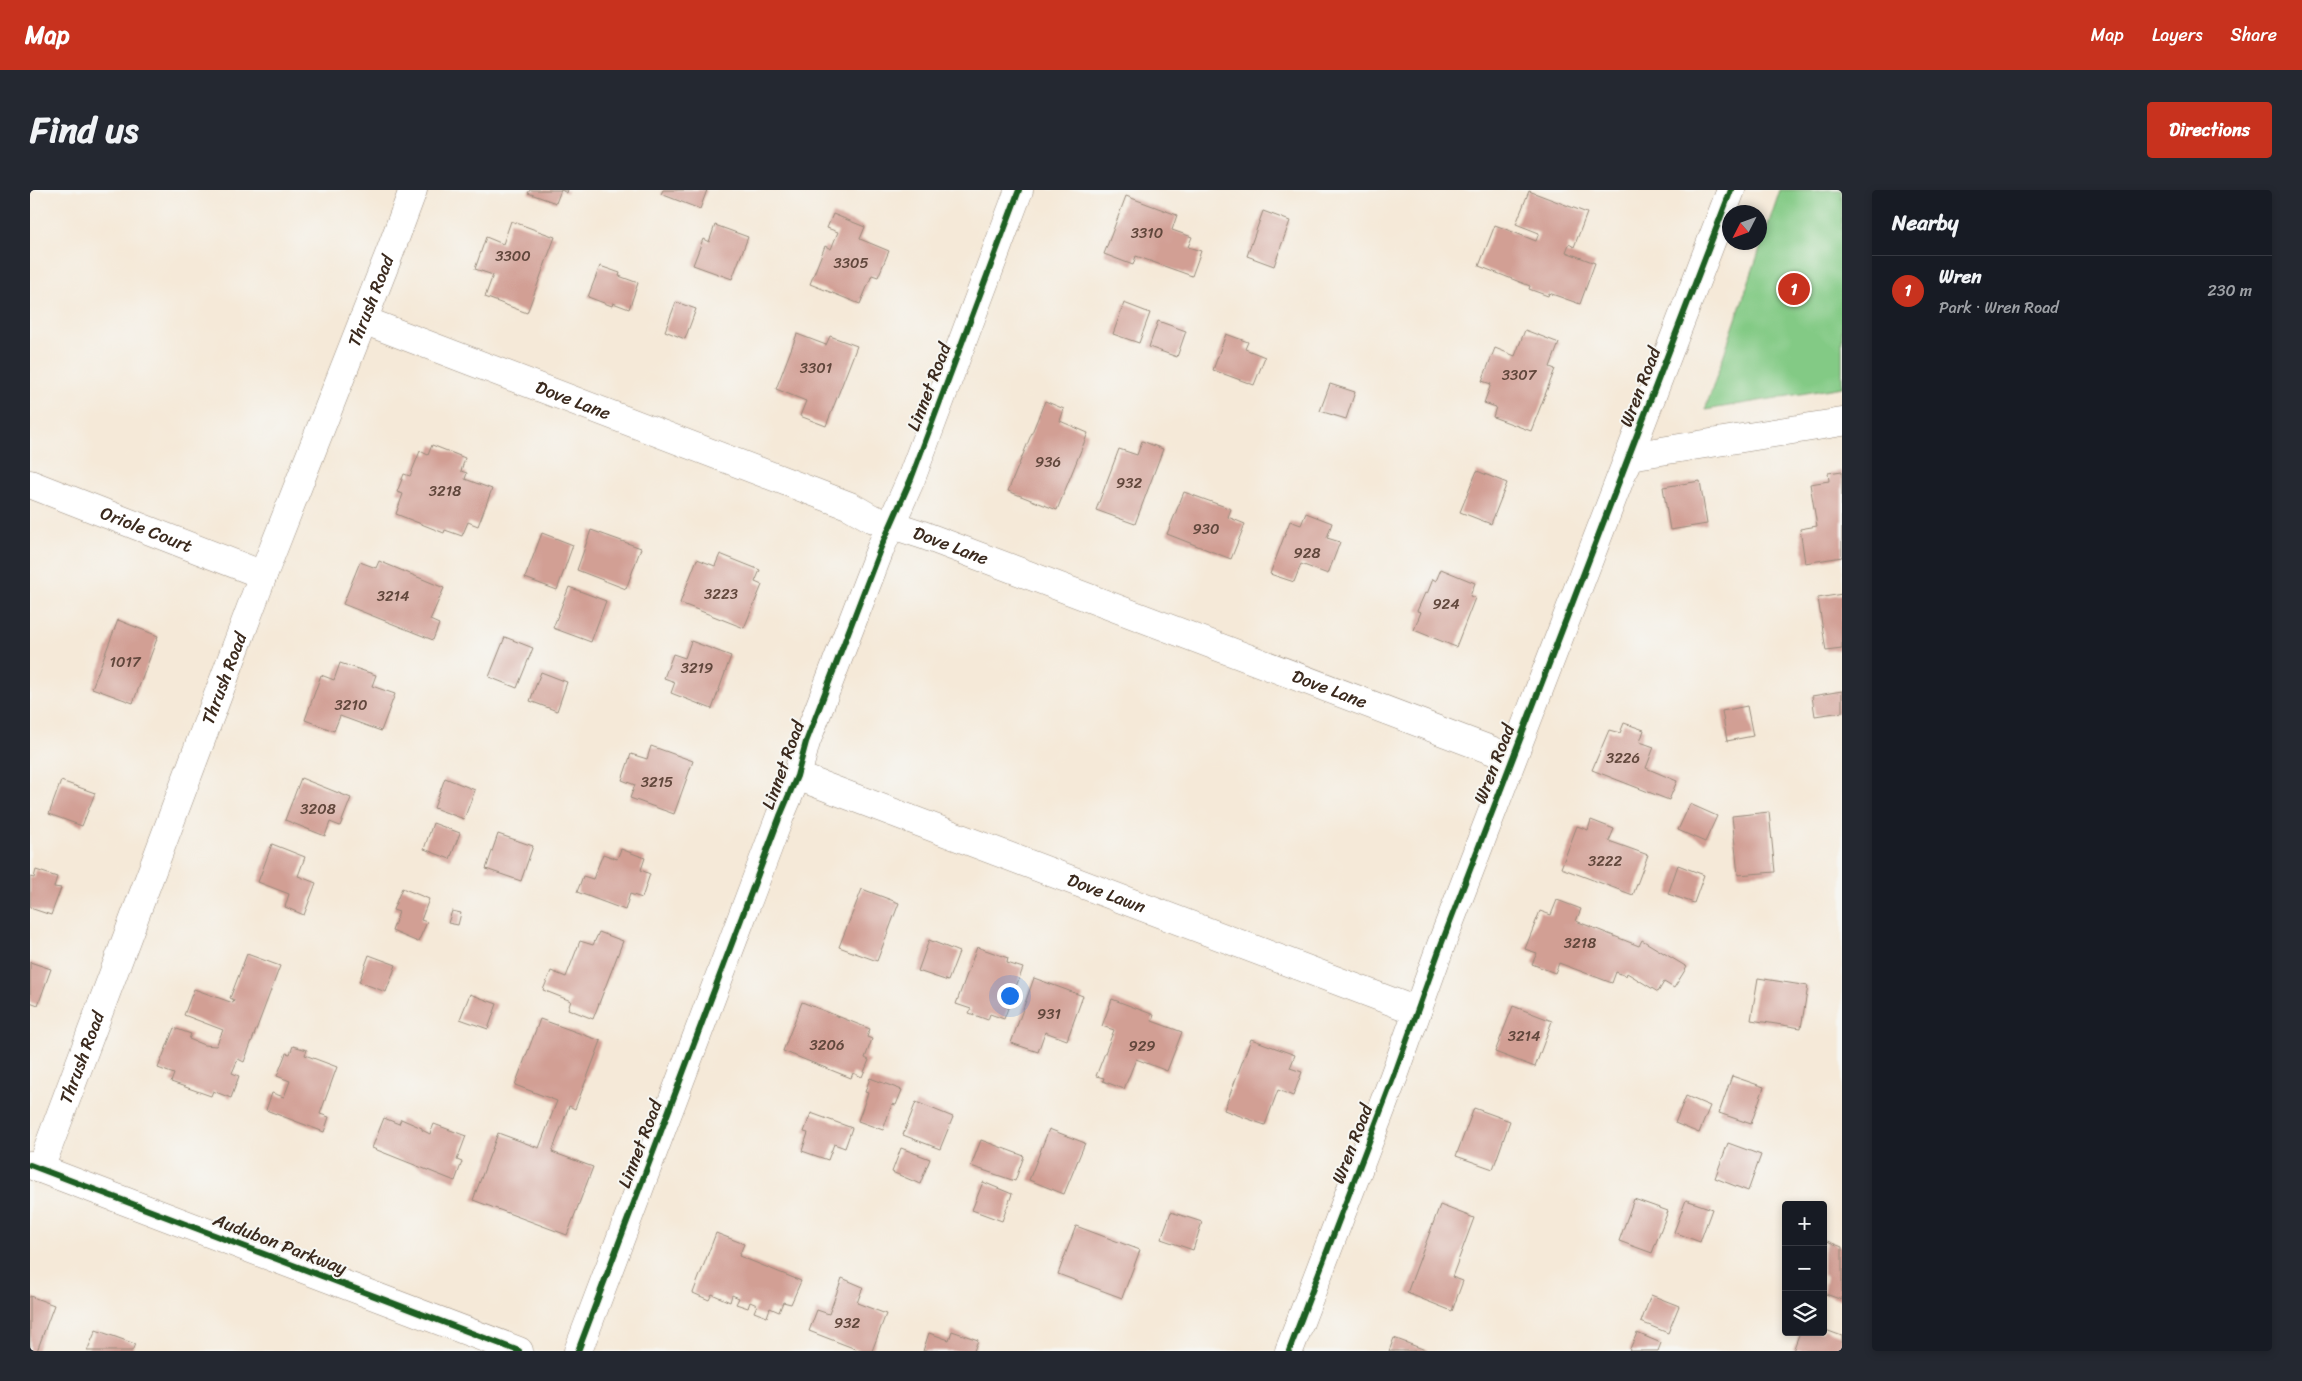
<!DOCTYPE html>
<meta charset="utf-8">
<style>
body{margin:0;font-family:Sriracha,sans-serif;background:#242831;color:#f1f3f6}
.controls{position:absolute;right:15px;bottom:15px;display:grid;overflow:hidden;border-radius:5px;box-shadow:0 2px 8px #0003}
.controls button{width:45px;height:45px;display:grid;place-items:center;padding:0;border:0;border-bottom:1px solid #363941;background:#171b24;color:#f1f3f6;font:25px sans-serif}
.compass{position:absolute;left:1692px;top:15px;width:45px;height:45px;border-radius:50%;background:#171b24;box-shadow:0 2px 8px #0003;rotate:228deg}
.you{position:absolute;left:979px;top:805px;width:18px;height:18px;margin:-12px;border:4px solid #fff;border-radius:50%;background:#1a73e8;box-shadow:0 0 0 8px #1a73e833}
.badge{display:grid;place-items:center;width:32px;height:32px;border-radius:50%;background:#c8321e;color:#fff;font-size:16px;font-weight:700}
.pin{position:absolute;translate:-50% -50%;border:2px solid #fff;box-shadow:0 1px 5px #0006}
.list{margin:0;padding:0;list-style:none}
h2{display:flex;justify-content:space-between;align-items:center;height:65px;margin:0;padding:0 20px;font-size:21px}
h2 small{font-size:16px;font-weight:400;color:#9ea1a6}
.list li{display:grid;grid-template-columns:32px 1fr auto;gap:15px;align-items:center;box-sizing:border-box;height:70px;padding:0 20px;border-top:1px solid #363941}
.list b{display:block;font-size:19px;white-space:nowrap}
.list p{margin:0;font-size:16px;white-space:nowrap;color:#9ea1a6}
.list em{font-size:16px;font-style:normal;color:#9ea1a6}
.icon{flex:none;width:28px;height:28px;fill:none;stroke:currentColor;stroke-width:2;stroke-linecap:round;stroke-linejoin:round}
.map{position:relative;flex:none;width:1812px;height:1161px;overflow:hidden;border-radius:5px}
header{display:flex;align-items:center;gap:30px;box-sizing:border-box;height:70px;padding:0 25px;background:#c8321e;color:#fff}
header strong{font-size:24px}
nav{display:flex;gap:28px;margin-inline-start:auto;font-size:18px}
.intro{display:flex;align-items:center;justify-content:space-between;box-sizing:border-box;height:120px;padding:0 30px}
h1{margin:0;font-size:35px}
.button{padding:12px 22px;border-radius:5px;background:#c8321e;color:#fff;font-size:18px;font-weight:700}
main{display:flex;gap:30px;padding:0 30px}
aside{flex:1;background:#171b24;border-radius:5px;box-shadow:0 2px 8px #0003}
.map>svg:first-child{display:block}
.green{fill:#83ca85;stroke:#5f7a52}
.building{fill:#d29f94}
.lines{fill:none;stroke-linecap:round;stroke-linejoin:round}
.street-casing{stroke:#988a7b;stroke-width:29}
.street{stroke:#fff;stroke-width:28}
.cycleway-casing{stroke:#f6f6f2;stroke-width:9}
.cycleway{stroke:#1b5e20;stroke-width:6}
.labels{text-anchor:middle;stroke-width:4;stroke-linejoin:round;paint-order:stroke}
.number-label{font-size:15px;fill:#61473c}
.street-label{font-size:18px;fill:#3b2a1e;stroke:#f6f6f2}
</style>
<header>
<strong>Map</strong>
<nav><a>Map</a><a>Layers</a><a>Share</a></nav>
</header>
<div class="intro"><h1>Find us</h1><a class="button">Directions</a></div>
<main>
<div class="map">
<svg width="1812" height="1161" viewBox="0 0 1812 1161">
<rect width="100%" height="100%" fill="#f6f6f2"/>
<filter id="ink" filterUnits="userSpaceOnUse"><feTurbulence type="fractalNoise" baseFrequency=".02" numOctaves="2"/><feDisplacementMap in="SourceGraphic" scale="10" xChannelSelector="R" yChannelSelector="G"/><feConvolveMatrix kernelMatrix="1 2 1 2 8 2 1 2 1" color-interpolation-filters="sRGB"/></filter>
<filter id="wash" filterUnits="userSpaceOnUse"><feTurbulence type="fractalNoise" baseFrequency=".0096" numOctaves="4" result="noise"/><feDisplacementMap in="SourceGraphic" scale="20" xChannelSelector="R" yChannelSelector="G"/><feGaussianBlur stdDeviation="1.12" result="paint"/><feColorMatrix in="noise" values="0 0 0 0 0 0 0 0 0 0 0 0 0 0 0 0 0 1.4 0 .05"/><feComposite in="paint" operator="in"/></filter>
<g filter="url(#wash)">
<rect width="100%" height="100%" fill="#f5e9d8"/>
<path class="green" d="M1750,0H1812V197L1675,220Z"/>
<g id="blocks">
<path class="building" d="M500,0H538L537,3L531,0L526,13L498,3Z
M633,0H677L670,19L631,4Z
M1499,1L1557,23L1544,57L1539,54L1536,62L1565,73L1550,114L1519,103L1518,106L1499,99L1500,96L1449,76L1465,35L1506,51L1509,43L1486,34Z
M1096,6L1147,25L1142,40L1162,47L1158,57L1171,61L1162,86L1106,66L1103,75L1074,64Z
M1233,21L1260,31L1244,76L1217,66Z
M803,24L835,37L830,49L859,61L848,87L842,85L830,114L780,94L795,56L801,59L808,42L797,38Z
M481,31L525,47L497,123L455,107L463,85L445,79L456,47L473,54Z
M685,35L718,47L702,89L663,75L673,49L679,52Z
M570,76L590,83L589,86L608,93L599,119L583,113L582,116L558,107Z
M646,112L666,119L655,149L635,141Z
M1094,113L1120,123L1109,153L1083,144Z
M1128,131L1156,141L1147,167L1119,157Z
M1495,140L1529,153L1520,177L1525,179L1501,241L1463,227L1466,217L1454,213L1461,194L1452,191L1465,158L1485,166Z
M767,144L796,155L800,146L827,156L796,236L770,226L776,211L746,199Z
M1196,144L1218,152L1215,159L1235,167L1224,195L1183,180Z
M1300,194L1325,202L1316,229L1290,221Z
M1015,211L1034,219L1030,231L1058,243L1027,320L978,301Z
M1112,251L1133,259L1105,334L1066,320L1089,259L1107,265Z
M402,255L435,268L431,281L437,283L435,289L462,299L448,336L438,332L432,346L415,340L414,343L366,324L373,304L367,302L374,284L380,286L390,261L398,265Z
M1447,281L1477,293L1461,334L1430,322Z
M1812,281V367L1775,373L1770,339L1787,336L1780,294L1799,291L1798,283Z
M1670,291L1677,334L1640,340L1633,297Z
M1154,302L1201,319L1198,327L1215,334L1201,369L1137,344Z
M1276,323L1302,333L1297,348L1310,352L1298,384L1271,374L1264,392L1240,384L1260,331L1271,335Z
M561,340L611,358L596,399L547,380Z
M512,343L543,355L527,400L495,388Z
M690,364L730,380L725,392L732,395L714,438L650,413L667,369L685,376Z
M349,371L414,398L400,430L409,434L403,450L313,414L330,372L346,378Z
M1411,379L1445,393L1440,406L1445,408L1426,457L1384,440L1391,422L1387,421L1395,403L1397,404L1403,389L1406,391Z
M539,397L576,411L561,452L523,438Z
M1812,404V459L1796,461L1788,408Z
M88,430L128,446L103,513L62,498Z
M475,447L503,458L487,498L459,487Z
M661,451L701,466L682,519L641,503L645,492L634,488L643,464L655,468Z
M310,473L346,485L342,496L365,504L351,541L310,526L304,541L275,530L291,485L304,490Z
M511,482L537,492L527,521L500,511Z
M1812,501V522L1785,526L1782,506Z
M1717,516L1723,546L1697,551L1692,521Z
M1594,533L1614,540L1610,552L1624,557L1616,578L1647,591L1639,610L1562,580L1579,540L1590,543Z
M621,556L663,571L644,624L600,608L605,595L592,590L601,564L617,569Z
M271,588L321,608L310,636L300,632L295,646L255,630Z
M415,588L445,600L434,629L404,618Z
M31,591L65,603L52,636L19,624Z
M1660,614L1687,626L1675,652L1648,640Z
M1739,622L1745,682L1708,685L1702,626Z
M1561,630L1584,639L1579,651L1618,665L1603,705L1531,678L1547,636L1558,640Z
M403,633L430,643L420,669L394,659Z
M468,644L503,656L491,691L456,679Z
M242,654L275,667L268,686L286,693L274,725L255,717L259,704L228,692Z
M591,659L615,668L611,680L620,684L612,708L600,704L595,720L547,702L553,686L563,689L573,664L587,669Z
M1648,675L1674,685L1664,713L1638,704Z
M6,680L27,687L24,697L31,698L21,725L0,718V687L4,688Z
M372,698L399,709L391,730L397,732L388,752L362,741L369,722L363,720Z
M832,699L869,713L847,771L809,757Z
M1527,710L1551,719L1546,731L1609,756L1612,750L1657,777L1644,798L1634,792L1628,802L1597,783L1596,786L1586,782L1582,793L1529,773L1525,783L1502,774L1507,763L1495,759L1510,721L1521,725Z
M422,721L431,723L428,735L418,733Z
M569,742L593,751L563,829L538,819L541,811L513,800L521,781L536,787L550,751L563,755Z
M899,750L929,762L918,791L888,781Z
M947,757L978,768L977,773L993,778L974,829L960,824L958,830L939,823L941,819L926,814Z
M217,764L250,776L214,872L208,869L202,883L209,886L201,908L183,901L181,906L141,892L144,884L128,878L144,838L161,844L159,849L174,855L186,856L193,840L154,825L164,799L203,813L204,810L200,808Z
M339,765L366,775L356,802L329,792Z
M0,772L21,779L8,815L0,812Z
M1004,788L1053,806L1037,850L1015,842L1008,862L981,853Z
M1728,788L1778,796L1771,838L1721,830Z
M440,804L467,814L458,839L430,829Z
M1082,809L1124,825L1122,831L1152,842L1137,881L1106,869L1094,899L1073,891L1074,888L1066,886L1084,840L1072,836Z
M772,812L840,839L837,847L842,849L835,868L839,870L832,887L823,883L821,888L753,861Z
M1483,816L1522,831L1505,877L1465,862Z
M510,829L571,851L545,919L539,916L522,962L563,977L537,1045L443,1010L468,943L509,958L527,911L485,895Z
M1221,849L1265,865L1260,878L1272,882L1263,906L1248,900L1235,935L1194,920Z
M263,856L277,860L275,865L307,877L290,924L299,927L294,942L236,920L242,903L254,907L260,891L247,886L256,863L260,864Z
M1702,886L1734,897L1721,934L1689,923Z
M840,888L872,900L866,915L862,914L853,940L828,931L838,903L835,902Z
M1656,906L1680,916L1669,943L1645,933Z
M886,912L923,927L910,959L873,945Z
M1444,918L1480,931L1463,979L1426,966Z
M781,923L822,938L815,958L804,954L798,970L772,961L778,943L774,942Z
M354,928L369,934L371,929L392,938V940L400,944L404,934L436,946L427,970L432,972L425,991L342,958Z
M1019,939L1055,953L1034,1004L999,990Z
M951,950L994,966L985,991L941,976Z
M1698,953L1731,965L1718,1001L1685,988Z
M871,958L900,969L890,994L862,982Z
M953,992L982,1004L972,1031L942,1020Z
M1604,1009L1638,1021L1622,1063L1589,1051Z
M1656,1010L1682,1019L1670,1052L1644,1042Z
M1410,1015L1444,1028L1422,1087L1433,1091L1422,1121L1377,1103Z
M1141,1022L1172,1032L1163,1060L1131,1049Z
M1046,1036L1110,1060L1092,1108L1028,1084Z
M686,1043L714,1054L709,1066L771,1091L761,1114L753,1112L749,1122L740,1118L737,1127L724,1122L727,1115L720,1112L718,1118L706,1114L709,1108L702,1105L700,1112L682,1104L679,1110L663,1103Z
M1797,1051L1812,1057V1110L1793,1103L1796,1086L1793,1085V1061Z
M812,1088L833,1097L827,1113L856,1124L842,1161H831L779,1141L787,1120L799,1124Z
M1621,1105L1649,1116L1638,1143L1611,1132Z
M0,1106L24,1115L7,1161H0Z
M1793,1139L1812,1146V1161H1763L1770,1142H1793Z
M66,1140L105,1154L102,1161H57Z
M922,1141L948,1150L944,1161H893L899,1143L919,1150Z
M1607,1143L1631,1153L1628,1161H1599Z
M1364,1148L1398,1161H1359Z"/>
</g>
</g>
<g filter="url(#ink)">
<use href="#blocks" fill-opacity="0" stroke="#988a7b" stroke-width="1"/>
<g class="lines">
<defs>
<g id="street">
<path id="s1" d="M333,130L820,316L841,328L893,345L1482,568"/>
<path d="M1600,266L1812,232"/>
<path id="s2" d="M0,294L233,385"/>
<path id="s3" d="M767,586L1387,821"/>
<path d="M0,975L489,1161"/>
<path id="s4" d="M10,979L233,385L360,62L383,0"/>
<path d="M548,1161L750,626L767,586L776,552L851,357L881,289L989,0"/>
<path d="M1259,1161L1364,886L1411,755L1701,0"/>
</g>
</defs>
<use href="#street" class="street-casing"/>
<use href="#street" class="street"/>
<defs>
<path id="cycleway" d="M0,975L489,1161
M548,1161L750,626L767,586L776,552L851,357L881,289L989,0
M1259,1161L1364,886L1411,755L1701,0"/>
</defs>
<use href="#cycleway" class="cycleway-casing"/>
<use href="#cycleway" class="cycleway"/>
</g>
</g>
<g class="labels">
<g class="number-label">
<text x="1117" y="48">3310</text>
<text x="483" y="71">3300</text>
<text x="821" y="78">3305</text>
<text x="786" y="183">3301</text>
<text x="1489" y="190">3307</text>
<text x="1018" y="277">936</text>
<text x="1099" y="298">932</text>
<text x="415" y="306">3218</text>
<text x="1176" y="344">930</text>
<text x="1277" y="368">928</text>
<text x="691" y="409">3223</text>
<text x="363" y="411">3214</text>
<text x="1416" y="419">924</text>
<text x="95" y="477">1017</text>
<text x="667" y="483">3219</text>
<text x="321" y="520">3210</text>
<text x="1593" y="573">3226</text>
<text x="627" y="597">3215</text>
<text x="288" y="624">3208</text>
<text x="1575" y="676">3222</text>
<text x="1550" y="758">3218</text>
<text x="1019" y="829">931</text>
<text x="1494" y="851">3214</text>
<text x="797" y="860">3206</text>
<text x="1112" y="861">929</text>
<text x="817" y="1138">932</text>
</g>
<g class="street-label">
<text dy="6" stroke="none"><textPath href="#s4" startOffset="929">Thrush Road</textPath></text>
<text transform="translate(899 197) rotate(-69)" y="6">Linnet Road</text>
<text transform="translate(1610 197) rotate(-69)" y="6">Wren Road</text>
<text dy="6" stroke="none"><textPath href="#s1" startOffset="225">Dove Lane</textPath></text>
<text dy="6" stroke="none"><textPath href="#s2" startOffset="125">Oriole Court</textPath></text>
<text dy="6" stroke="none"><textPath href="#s1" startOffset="630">Dove Lane</textPath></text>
<text dy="6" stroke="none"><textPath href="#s4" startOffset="524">Thrush Road</textPath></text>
<text dy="6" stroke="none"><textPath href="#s1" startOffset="1035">Dove Lane</textPath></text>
<text transform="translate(1464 574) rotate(-69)" y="6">Wren Road</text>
<text transform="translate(753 575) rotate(-70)" y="6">Linnet Road</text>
<text dy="6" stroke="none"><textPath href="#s3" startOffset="331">Dove Lawn</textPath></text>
<text dy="6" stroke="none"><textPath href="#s4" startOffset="119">Thrush Road</textPath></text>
<text transform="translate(610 954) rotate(-69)" y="6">Linnet Road</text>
<text transform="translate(1322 954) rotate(-69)" y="6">Wren Road</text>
<text transform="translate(250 1054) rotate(21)" y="6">Audubon Parkway</text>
</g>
</g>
</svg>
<div class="controls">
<button>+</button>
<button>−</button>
<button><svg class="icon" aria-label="layers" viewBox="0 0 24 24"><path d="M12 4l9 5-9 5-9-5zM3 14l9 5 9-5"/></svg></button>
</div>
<svg class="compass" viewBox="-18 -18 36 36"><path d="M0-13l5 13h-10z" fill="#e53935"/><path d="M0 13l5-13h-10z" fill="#9ea1a6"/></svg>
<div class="you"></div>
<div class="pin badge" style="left:1764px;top:99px">1</div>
</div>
<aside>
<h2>Nearby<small></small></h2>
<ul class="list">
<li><span class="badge">1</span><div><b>Wren</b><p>Park · Wren Road</p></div><em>230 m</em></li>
</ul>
</aside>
</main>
